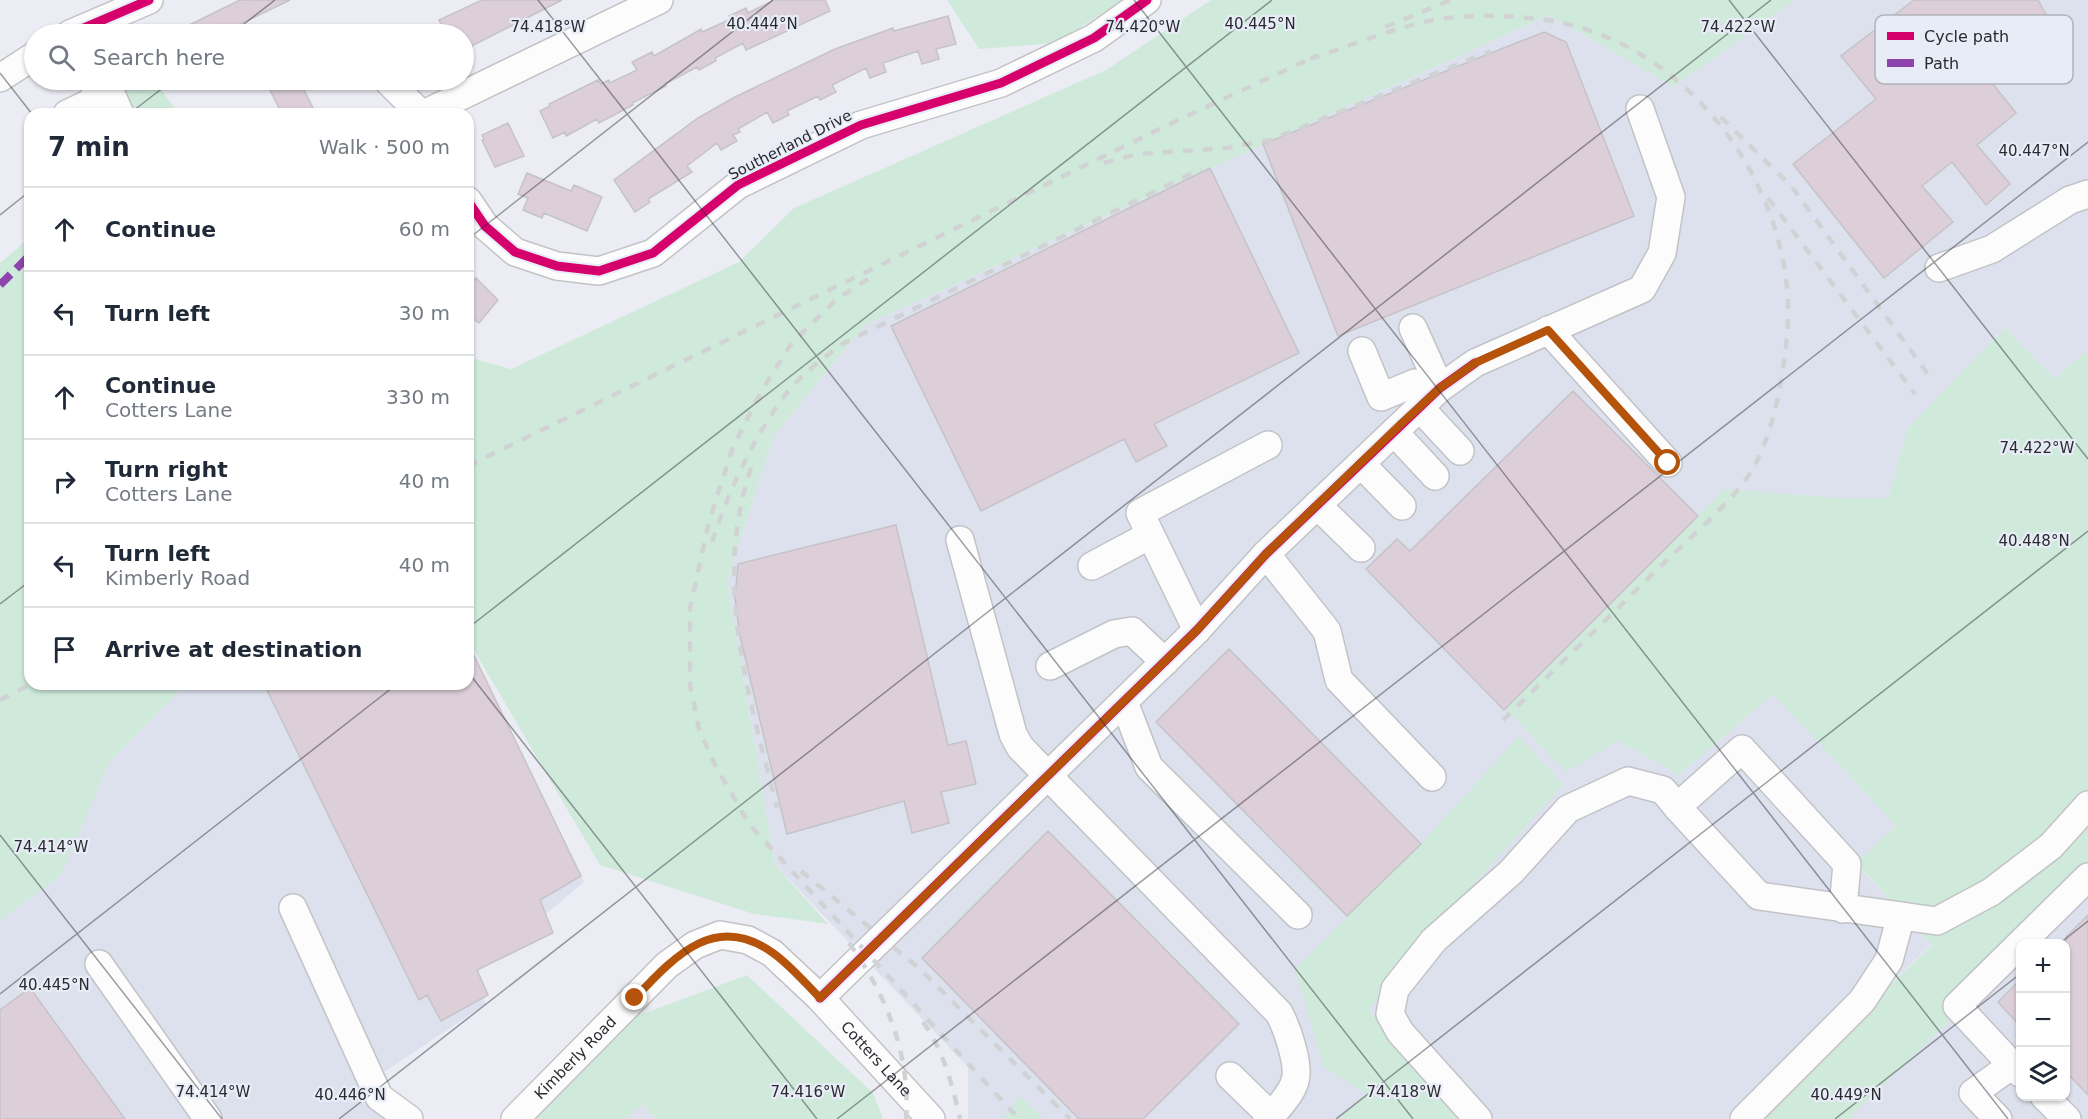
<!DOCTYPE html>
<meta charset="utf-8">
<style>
body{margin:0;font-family:"DejaVu Sans",sans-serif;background:#f6f6f7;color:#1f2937}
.controls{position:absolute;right:18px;bottom:18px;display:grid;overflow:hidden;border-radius:12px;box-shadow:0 2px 4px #0004}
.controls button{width:54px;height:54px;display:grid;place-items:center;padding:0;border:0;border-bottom:2px solid #e0e1e3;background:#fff;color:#1f2937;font:30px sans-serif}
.stop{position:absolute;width:18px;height:18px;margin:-14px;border:4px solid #b45309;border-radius:50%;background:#fff}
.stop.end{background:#b45309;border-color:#fff;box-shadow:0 2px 6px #0008}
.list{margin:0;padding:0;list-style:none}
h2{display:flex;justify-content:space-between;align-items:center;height:78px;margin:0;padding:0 24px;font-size:26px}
h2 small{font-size:20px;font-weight:400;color:#747a83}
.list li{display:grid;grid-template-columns:39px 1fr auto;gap:18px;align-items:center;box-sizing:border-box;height:84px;padding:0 24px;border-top:2px solid #e0e1e3}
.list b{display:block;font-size:22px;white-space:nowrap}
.list p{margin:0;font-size:20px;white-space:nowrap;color:#747a83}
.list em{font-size:20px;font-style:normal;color:#747a83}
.icon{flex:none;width:33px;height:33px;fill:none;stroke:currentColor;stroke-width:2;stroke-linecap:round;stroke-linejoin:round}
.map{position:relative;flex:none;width:2088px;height:1119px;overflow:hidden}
.search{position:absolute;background:#fff;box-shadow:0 2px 4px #0004;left:24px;top:24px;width:450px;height:66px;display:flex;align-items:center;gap:15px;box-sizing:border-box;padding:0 21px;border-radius:33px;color:#747a83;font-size:22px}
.panel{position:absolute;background:#fff;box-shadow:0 2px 4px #0004;left:24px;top:108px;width:450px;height:582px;border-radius:18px}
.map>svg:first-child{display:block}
.built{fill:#dde1ee}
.green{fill:#cfeadb}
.building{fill:#ddcfd9;stroke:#c4c3c7;stroke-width:1.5}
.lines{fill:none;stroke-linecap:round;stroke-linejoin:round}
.minor-casing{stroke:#c2c3c7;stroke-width:30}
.minor{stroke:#fcfcfd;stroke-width:27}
.rail{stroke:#d1d2d4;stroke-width:4.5;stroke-dasharray:10 10;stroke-linecap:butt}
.quiet{stroke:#8e44ad;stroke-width:8;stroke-dasharray:15 8;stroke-linecap:butt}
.cycleway-casing{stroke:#e8ecf7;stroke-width:13}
.cycleway{stroke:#d6006c;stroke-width:9}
.route{stroke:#b45309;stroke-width:8}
.ticks{fill:none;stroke:#2a2b30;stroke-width:1.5;stroke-opacity:0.45}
.labels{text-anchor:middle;stroke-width:4.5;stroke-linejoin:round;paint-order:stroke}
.street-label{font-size:15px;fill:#2a2b30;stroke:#e8ecf7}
.key{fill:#e8ecf7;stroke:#afb2bb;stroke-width:1.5}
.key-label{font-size:16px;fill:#2a2b30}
.ticks-label{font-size:15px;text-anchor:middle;fill:#2a2b30;stroke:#e8ecf7;stroke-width:4.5;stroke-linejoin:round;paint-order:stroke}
</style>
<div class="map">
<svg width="2088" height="1119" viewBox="0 0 2088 1119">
<rect width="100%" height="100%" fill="#ecedf4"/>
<path class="built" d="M1794,0H2088V350L2054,379L2005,328L1907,429L1888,498H1835L1618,741L1679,775L1773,694L1896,826L1856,864L1932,944L1750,1119H968V1067L775,865L727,580L774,436L865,325L1549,15L1674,87Z
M468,653L584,882L474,975L486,1004L384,1072L404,1114L398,1119H0V920L61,875L109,763L186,684H468Z
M2088,888V1119H1848L2020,953V1096H2066V944L2031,943Z
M642,1104L656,1119H626Z"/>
<path class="green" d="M947,0H1123L1056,43L979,49Z
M1211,0H1794L1674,87L1549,15L865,325L774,436L727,580L775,865L828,924L754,914L600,865L468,640V357L511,369L739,262L794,208L1106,70Z
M110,80H154L179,114H131Z
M30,237V684H186L109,763L61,875L0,920V263Z
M2005,328L2054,379L2088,350V888L1848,1119H1750L1932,945L1856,863L1896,826L1773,694L1679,775L1618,741L1566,772L1506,709L1725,489L1835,498H1888L1907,429Z
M1519,736L1563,785L1402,963L1369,1010L1412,1063L1468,1119H1338L1366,1093L1324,1067L1295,969L1421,844Z
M747,975L873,1093L883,1119H656L642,1104L626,1119H534L621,1022Z
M1021,1096L1043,1119H1003Z"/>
<path class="building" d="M240,0H290L220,34H171Z
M482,0H562L464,50V34H446L439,20Z
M774,0H825L830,11L746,50L743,43L715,58L716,61L699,70L697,67L665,84L666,86L632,103L633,105L599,123L597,119L566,136L565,132L553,138L540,111L550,106L549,104L598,80L601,84L609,80L610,83L637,70L632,62L652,52L654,56L701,29L702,32L731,19L729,16L746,8L748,13Z
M1914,0H2038L2050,22L1985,74L2016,113L1977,145L2010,184L1986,205L1952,162L1922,186L1953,222L1884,278L1793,164L1876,99L1841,56Z
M948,16L956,44L936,49L939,59L922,64L918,51L883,63L886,72L870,78L866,68L832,85L836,92L820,100L818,96L787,111L789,115L773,123L767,112L738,129L740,132L733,135L737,141L721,150L717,143L687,166L692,172L648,199L650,202L635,212L614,180L698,118L735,97L835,49L893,28L894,31Z
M1544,32L1566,42L1634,216L1338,336L1263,144Z
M265,80H299L316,114H282Z
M508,123L524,156L495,167L482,140L484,139L482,135Z
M1210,168L1299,353L1154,424L1167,446L1136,462L1124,439L981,511L891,326Z
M527,173L571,191L574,185L602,197L587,231L544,213L542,218L523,210L528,198L518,194Z
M476,278L498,300L479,323L468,314V287Z
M1573,391L1698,516L1504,710L1366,569L1397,539L1410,551Z
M896,525L948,745L966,741L976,784L941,792L949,823L912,833L904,801L787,834L740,636L735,598L738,564Z
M468,643L581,876L540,900L553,933L477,970L488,995L441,1021L427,995L419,1000L264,684H468Z
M1229,649L1421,844L1347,916L1156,722Z
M1048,831L1239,1024L1143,1119H1079L922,958Z
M2088,915V1095L2066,1072V937Z
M2020,980V1026L1998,1002Z
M30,988L125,1119H0V1010Z"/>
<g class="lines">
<defs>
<g id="minor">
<path d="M70,34L149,0"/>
<path d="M0,78L34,56"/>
<path d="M105,80L120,114"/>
<path d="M387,80L421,114"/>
<path d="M67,114L88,104L107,84"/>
<path d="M424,114L659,0"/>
<path d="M468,201L485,226L515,252L557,266L599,271L653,253L738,185L861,125L1001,83L1094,38L1147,0"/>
<path d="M1939,268L1992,249L2070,200L2088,194"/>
<path d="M1413,328L1440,388"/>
<path d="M1548,330L1668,463"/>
<path d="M1362,351L1381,397L1415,383L1425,403"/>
<path d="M1420,408L1460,451"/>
<path d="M1394,432L1435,476"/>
<path d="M1361,464L1402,506"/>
<path d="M1317,505L1361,548"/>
<path d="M960,540L1013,734L1020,747L1279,1013C1287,1028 1300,1065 1295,1081C1292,1093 1276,1111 1267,1119"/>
<path d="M1266,554L1327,631L1339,680L1432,777"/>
<path d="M1092,566L1150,535"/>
<path d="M1197,630L1140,513L1268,445"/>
<path d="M1050,666L1114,634L1132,631L1165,662"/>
<path d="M1124,702L1149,767L1298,915"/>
<path d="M293,908L379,1097L409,1119"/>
<path d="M1843,909L1847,864L1742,749L1677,807L1759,896L1937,921L1991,892L2051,846L2088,805"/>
<path d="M99,964L208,1119"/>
<path d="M820,998L1197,630L1266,554L1440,388L1475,363L1642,289L1662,253L1671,197L1640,109"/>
<path d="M2012,1065L1957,1006L2088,877"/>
<path d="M1230,1076L1271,1116"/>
<path d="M2044,1096L2067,1119"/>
<path id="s1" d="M515,1119L667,965L695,945L720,935L748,940L772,953L820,998L931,1119"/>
<path d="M1478,1119L1400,1032L1390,1014L1395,989L1434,940L1511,872L1568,809L1628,781L1663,790L1677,807"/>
<path d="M1744,1119L1862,1001L1889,960L1901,916"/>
<path d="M1998,1119L1973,1093L2012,1065L2020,1073"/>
</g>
</defs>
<use href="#minor" class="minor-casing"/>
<use href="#minor" class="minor"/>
<path class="rail" d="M1385,27L1451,0
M1310,59C1347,47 1396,27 1434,20C1470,14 1510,15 1546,20C1675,39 1774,160 1787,287C1790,314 1787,342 1783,369C1778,403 1769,440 1752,470C1735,499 1691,537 1666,561C1610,616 1553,671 1497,726
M1721,117L1792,187L1933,381
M1104,163L1138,154L1226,148L1270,140L1491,51
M1768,198L1915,394
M868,279L837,299L791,344L761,392L733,447L710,518L690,608V685L699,729L714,763L749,824L1019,1119
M468,466L1174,122L1316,56
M751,468C712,585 749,694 777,808
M712,542C728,493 752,440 783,398C798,377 820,361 840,345L1201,169
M0,700L31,684
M801,871L920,969L1070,1119
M849,943C886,994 911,1056 906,1119
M923,1022C943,1049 953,1087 960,1119"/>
<path class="quiet" d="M0,285L30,255"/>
<defs>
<path id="cycleway" d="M70,34L149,0
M468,201L485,226L515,252L557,266L599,271L653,253L738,185L861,125L1001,83L1094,38L1147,0
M820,998L1197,630L1266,554L1440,388L1475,363"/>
</defs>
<use href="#cycleway" class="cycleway-casing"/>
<use href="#cycleway" class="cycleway"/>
</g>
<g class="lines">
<path class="route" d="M635,998C674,957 715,911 773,953C790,965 805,983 820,998L1197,630L1266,554L1403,422L1440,388L1475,363L1548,330L1668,463"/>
</g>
<path class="ticks" d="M538,0L1413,1119M1134,0L2008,1119M1729,0L2088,459M231,34L275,0M0,73L32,114M129,114L173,80M0,215L30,191M468,239L773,0M0,604L30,581M468,628L1272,0M468,672L817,1119M0,835L222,1119M2059,944L2088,921M0,994L397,684M339,1119L1771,0M837,1119L2088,142M1336,1119L2088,531M1835,1119L2020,974"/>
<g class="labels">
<g class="street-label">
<text transform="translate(790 145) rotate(-27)" y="5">Southerland Drive</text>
<text dy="5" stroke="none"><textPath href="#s1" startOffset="86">Kimberly Road</textPath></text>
<text dy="5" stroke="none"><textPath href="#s1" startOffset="482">Cotters Lane</textPath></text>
</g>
</g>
<rect x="1875" y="15" width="198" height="69" rx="9" class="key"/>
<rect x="1887" y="32" width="27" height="8" fill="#d6006c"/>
<rect x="1887" y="59" width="27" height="8" fill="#8e44ad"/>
<g class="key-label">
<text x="1924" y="42">Cycle path</text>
<text x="1924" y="69">Path</text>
</g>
<g class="ticks-label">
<text x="762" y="29">40.444°N</text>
<text x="1260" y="29">40.445°N</text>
<text x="1143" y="32">74.420°W</text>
<text x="1738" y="32">74.422°W</text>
<text x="548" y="32">74.418°W</text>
<text x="2034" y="156">40.447°N</text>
<text x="2037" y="453">74.422°W</text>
<text x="2034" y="546">40.448°N</text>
<text x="51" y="852">74.414°W</text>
<text x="54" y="990">40.445°N</text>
<text x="213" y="1097">74.414°W</text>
<text x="808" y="1097">74.416°W</text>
<text x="1404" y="1097">74.418°W</text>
<text x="350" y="1100">40.446°N</text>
<text x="1846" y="1100">40.449°N</text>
</g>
</svg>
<div class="controls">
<button>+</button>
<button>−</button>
<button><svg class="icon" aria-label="layers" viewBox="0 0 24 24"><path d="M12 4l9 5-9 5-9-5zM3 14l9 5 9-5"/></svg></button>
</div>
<div class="stop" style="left:1668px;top:463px"></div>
<div class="stop end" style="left:635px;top:998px"></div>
<div class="search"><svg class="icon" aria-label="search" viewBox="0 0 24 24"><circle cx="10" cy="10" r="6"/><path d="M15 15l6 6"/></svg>Search here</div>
<section class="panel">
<h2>7 min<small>Walk · 500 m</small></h2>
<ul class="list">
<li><svg class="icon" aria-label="ahead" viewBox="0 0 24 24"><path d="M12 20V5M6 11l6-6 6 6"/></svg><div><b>Continue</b></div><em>60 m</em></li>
<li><svg class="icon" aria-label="left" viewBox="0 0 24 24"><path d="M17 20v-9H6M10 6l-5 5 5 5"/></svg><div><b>Turn left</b></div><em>30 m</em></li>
<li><svg class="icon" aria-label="ahead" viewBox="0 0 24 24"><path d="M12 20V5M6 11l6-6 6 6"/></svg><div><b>Continue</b><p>Cotters Lane</p></div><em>330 m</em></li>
<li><svg class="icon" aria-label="right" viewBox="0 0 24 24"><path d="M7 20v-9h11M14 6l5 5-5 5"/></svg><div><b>Turn right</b><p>Cotters Lane</p></div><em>40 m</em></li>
<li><svg class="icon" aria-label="left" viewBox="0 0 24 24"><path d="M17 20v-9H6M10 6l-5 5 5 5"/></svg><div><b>Turn left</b><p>Kimberly Road</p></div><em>40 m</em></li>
<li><svg class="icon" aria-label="arrive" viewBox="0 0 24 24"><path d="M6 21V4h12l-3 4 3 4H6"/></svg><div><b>Arrive at destination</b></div></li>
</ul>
</section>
</div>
